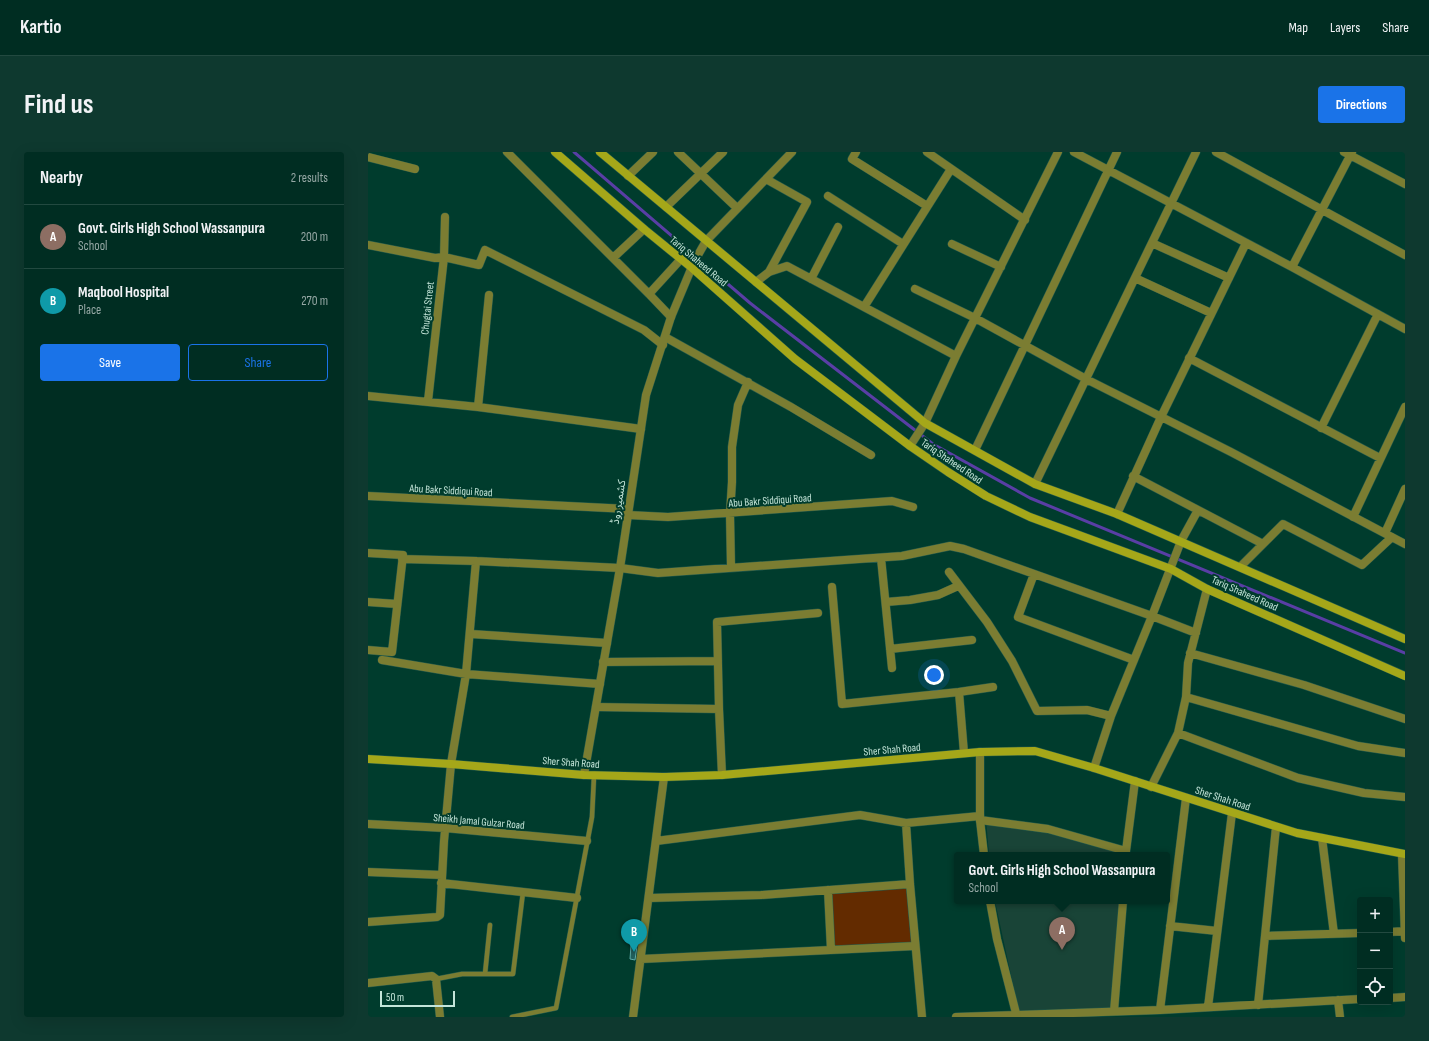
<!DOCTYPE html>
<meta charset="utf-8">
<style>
body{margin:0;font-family:"Sofia Sans Condensed","Noto Sans Arabic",sans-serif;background:#0e392f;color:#f1f3f6}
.controls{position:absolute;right:12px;bottom:12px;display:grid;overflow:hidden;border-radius:4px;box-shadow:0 4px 16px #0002}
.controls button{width:36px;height:36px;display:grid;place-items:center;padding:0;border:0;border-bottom:1px solid #224940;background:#002d22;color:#f1f3f6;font:20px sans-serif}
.scale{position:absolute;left:12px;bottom:10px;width:75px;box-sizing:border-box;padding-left:4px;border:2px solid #c4e5d9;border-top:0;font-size:11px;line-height:14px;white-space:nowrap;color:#c4e5d9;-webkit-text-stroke:3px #003c2d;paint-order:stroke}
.you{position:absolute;left:566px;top:523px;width:14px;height:14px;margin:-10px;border:3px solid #fff;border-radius:50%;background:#1a73e8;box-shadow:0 0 0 6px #1a73e833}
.badge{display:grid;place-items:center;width:26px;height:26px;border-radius:50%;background:#1a73e8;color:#fff;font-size:13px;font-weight:700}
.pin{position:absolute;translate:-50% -33px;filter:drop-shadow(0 1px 2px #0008)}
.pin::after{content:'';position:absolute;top:21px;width:14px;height:12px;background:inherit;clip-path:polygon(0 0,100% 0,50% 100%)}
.popup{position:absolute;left:586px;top:700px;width:216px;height:52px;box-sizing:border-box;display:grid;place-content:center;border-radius:4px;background:#002d22;filter:drop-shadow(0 1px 3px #0005);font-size:13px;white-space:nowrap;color:#95a8a5}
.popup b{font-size:15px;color:#f1f3f6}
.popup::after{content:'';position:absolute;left:50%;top:100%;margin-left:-8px;border:8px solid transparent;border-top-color:#002d22}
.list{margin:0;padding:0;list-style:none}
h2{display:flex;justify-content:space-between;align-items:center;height:52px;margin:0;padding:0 16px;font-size:17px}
h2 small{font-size:13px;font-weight:400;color:#95a8a5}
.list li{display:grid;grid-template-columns:26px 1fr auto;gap:12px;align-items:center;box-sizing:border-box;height:64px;padding:0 16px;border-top:1px solid #224940}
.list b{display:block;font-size:15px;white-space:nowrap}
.list p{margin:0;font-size:13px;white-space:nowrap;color:#95a8a5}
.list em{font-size:13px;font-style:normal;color:#95a8a5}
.actions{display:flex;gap:8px;padding:12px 16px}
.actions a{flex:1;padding:9px 0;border:1px solid #1a73e8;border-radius:4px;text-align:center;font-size:14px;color:#1a73e8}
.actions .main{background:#1a73e8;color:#fff}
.icon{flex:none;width:22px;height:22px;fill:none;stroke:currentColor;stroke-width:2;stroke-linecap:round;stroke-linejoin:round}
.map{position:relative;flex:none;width:1037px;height:865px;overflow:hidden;border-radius:4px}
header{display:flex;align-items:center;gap:24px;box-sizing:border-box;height:56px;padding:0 20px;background:#002d22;border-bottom:1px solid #224940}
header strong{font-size:19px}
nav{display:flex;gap:22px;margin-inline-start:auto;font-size:14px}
.intro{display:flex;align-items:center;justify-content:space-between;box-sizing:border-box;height:96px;padding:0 24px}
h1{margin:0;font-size:28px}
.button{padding:10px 18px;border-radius:4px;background:#1a73e8;color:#fff;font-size:14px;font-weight:700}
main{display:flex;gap:24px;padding:0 24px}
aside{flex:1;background:#002d22;border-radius:4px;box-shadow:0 4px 16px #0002}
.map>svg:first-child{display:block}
.built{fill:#194437}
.green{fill:#632b00}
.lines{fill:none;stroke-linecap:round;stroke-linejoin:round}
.stream{stroke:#593ea5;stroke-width:3}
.building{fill:#205f5c;stroke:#5daca8}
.service-casing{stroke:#235a4c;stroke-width:5.5}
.minor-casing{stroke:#235a4c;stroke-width:9}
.tertiary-casing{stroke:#235a4c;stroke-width:9}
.secondary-casing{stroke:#235a4c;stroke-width:9}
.service{stroke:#7b7d32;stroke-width:4.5}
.minor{stroke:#7b7d32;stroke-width:8}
.tertiary{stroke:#7b7d32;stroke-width:8}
.secondary{stroke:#a5a719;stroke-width:8}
.labels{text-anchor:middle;stroke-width:4;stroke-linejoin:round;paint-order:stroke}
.street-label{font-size:11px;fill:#c4e5d9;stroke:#003c2d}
</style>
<header>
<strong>Kartio</strong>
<nav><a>Map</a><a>Layers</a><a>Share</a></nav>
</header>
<div class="intro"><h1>Find us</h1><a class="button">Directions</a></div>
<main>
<aside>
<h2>Nearby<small>2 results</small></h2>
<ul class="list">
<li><span class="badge" style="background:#8d6e63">A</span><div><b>Govt. Girls High School Wassanpura</b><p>School</p></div><em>200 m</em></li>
<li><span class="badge" style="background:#0f9aa8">B</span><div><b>Maqbool Hospital</b><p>Place</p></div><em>270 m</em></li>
</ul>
<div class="actions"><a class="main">Save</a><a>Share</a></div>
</aside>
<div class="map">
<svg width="1037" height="865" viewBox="0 0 1037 865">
<rect width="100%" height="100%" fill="#003c2d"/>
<path class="built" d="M618,667L654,669L758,699V703H621Z
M627,749H755L747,860L652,865Z"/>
<path class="green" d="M542,732L547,794L463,798L460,738Z"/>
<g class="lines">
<path class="stream" d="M206,0L382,151L565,292L662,346L1037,501"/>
</g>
<path class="building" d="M263,793L269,794L267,808L262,807Z"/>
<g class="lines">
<defs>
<path id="service" d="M117,822L122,773
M68,827L94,822H145L155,740
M144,865L188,856L224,665L226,624"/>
<path id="minor" d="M139,0L281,142
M310,0L369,56
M488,0L484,7L559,54
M559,0L657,68
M706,0L924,115L1037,177
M848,0L1037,103
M976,0L1037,32
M0,5L47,17
M260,24L285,0
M398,27L439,50L401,120
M460,44L535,92
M298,55L355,0
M338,89L424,0
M784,91L861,126
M584,92L633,115
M0,93L67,106L76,105L111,113L117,98L276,178L295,193
M245,106L276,77
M924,115L984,0
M767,126L843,161
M443,127L470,75
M388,130L401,120L419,114L588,204
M547,137L607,166L718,227L863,300L1037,392
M496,155L583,17
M303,165L281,142L313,107
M297,185L423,255L503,303
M821,206L1012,306
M0,244L110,255L273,277
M60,249L76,105L77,65
M110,255L121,143
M953,276L1010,162
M542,294L557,271L588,204L690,0
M607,298L749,0
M765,324L895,392L915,372L994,413L1024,385
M667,332L828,0
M0,344L260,357
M749,362L793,265L878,91
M260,363L300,365L524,349L545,355
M985,365L1037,255
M1017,381L1037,337
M0,401L35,403L24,500L0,498
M513,406L524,516
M108,409L252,416L290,421L534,404L582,394L596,397L784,464L813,389L830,358
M363,415L362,362L364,330V295L370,253L380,230
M872,415L895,392
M581,420L619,470L644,509L669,559L719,558L743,564L726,616
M666,422L650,465L766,508
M464,435L474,552L591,540
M0,450L29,452
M518,450L542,448L570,443L590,434
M103,482L239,491
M522,497L604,488
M822,501L936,533L1037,567
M14,508L98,522L232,532
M235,510L350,509
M818,545L990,594L1037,601
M228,555L351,557L354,623
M351,557L349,470L450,461
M743,564L784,464L828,481
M810,581L930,626L996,641L1037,645
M596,601L591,540L625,535
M783,635L810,581L818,545L820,511L839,437
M612,668L680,677L758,699V703
M538,671L542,732L554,865
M0,672L77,676L219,689
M954,686L966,782
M288,689L492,663L538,671L612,664
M758,699L767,629
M1034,702L1037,786
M0,720L74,723
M73,731L209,746
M460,738L463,798
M281,746L393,743L542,732
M0,770L69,765L72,763L76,689L83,612L98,522L108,409L34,407
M802,774L849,779
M1022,780L1037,779
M897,784L992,781
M273,807L547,794
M0,831L64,824L68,827L72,865
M1022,846L1037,845
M970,848L972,865
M890,853L908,675
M840,855L864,661
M792,858L818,646
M746,859L755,749
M648,863L792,858L992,847
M265,865L296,625"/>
<path id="tertiary" d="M612,600V668L616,703
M216,623L252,416L278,243L303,165L326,110L338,89
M622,749L629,787L649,865
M588,865L648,863"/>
<path id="secondary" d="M187,0L276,77L324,116L427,207L542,294L580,320L618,344L662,365L803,417L839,437L1037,524
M232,0L557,271L667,332L749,362L1037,487
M0,607L83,612L216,623L296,625L354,623L612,600L667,599L726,616L929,681L1037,702"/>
</defs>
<use href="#service" class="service-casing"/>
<use href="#minor" class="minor-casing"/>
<use href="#tertiary" class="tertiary-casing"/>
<use href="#secondary" class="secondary-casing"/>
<use href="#service" class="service"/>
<use href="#minor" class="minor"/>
<use href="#tertiary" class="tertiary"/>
<use href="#secondary" class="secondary"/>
</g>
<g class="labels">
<g class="street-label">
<text transform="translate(331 109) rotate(40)" y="4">Tariq Shaheed Road</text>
<text transform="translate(59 156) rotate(-84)" y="4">Chugtai Street</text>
<text transform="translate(584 309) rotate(34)" y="4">Tariq Shaheed Road</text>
<text transform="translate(83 338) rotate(3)" y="4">Abu Bakr Siddiqui Road</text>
<text transform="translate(402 348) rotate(-4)" y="4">Abu Bakr Siddiqui Road</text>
<text transform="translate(250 350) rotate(-81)" y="4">کشمیر روڈ</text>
<text transform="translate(877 441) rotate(24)" y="4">Tariq Shaheed Road</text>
<text transform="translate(524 597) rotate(-5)" y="4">Sher Shah Road</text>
<text transform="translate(203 610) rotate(4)" y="4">Sher Shah Road</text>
<text transform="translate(855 646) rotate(18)" y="4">Sher Shah Road</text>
<text transform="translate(111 669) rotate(5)" y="4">Sheikh Jamal Gulzar Road</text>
</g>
</g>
</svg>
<div class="controls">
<button>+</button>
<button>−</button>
<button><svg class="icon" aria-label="locate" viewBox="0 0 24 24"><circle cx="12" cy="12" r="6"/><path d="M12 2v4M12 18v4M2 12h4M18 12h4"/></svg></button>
</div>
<div class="scale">50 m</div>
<div class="you"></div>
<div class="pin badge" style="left:694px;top:798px;background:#8d6e63">A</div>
<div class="popup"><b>Govt. Girls High School Wassanpura</b>School</div>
<div class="pin badge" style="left:266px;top:800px;background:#0f9aa8">B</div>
</div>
</main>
